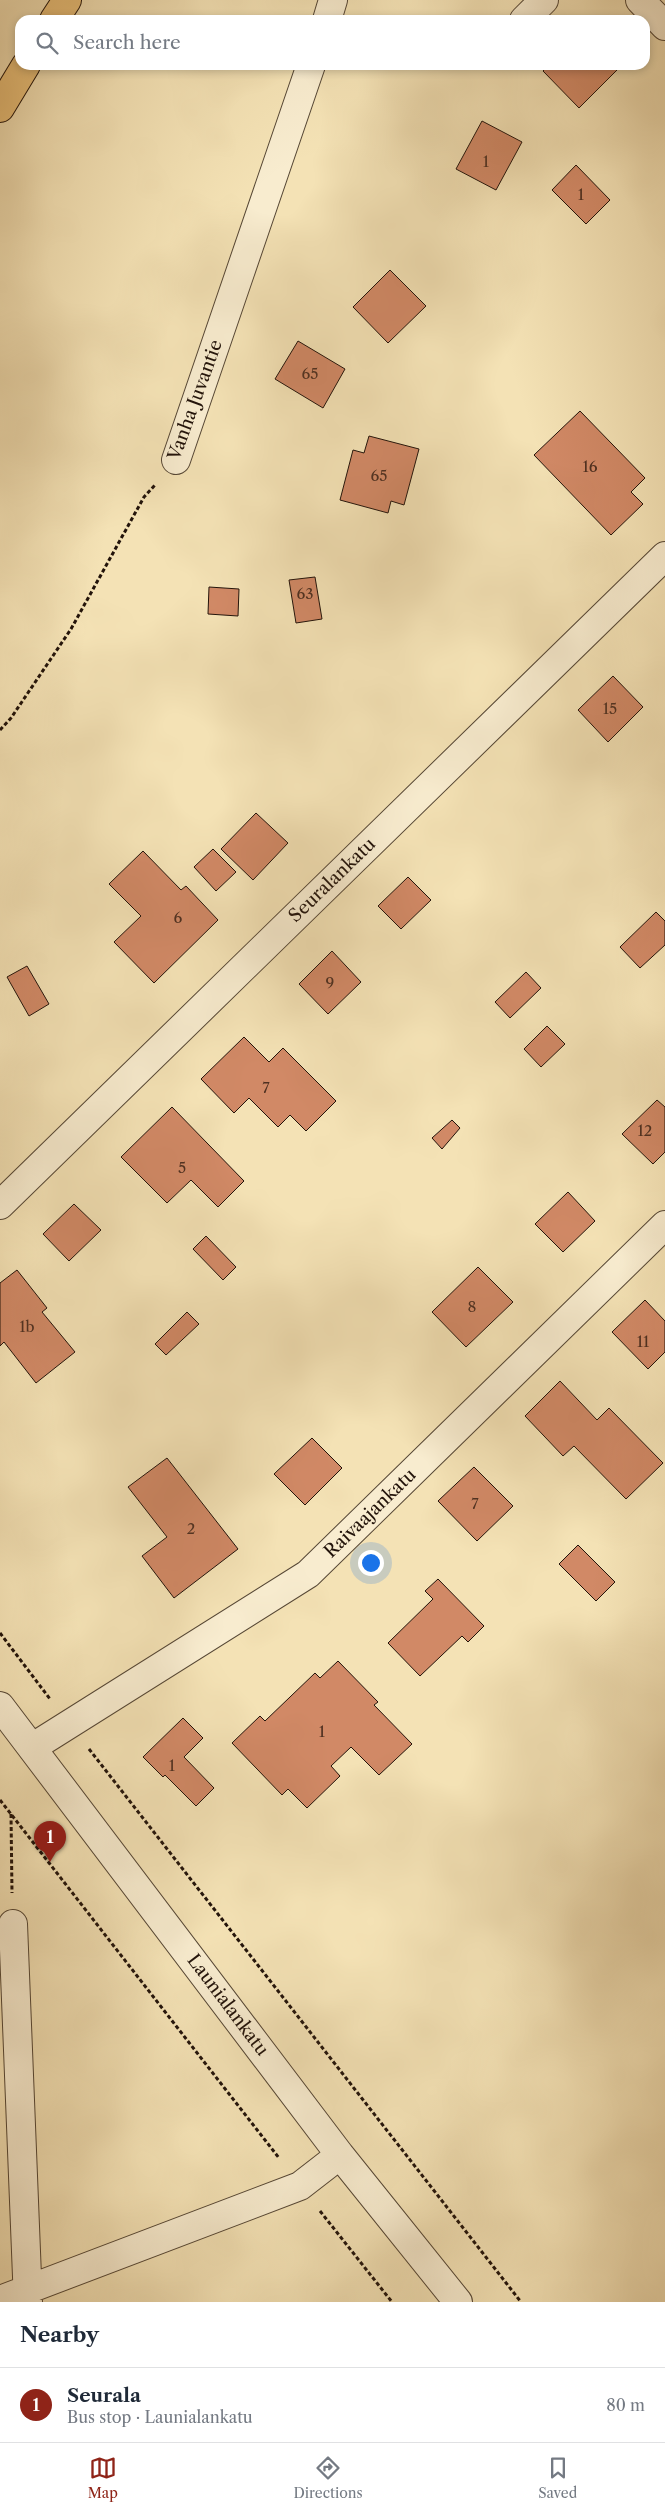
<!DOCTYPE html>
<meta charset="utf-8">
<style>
body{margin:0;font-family:"Libre Caslon Text",serif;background:#f6f6f7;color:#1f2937}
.you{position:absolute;left:370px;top:1562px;width:18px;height:18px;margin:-12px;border:4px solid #fff;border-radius:50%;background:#1a73e8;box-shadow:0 0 0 8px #1a73e833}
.badge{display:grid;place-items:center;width:32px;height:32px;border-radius:50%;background:#8f2418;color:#fff;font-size:16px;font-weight:700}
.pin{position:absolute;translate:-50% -41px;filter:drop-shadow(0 1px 2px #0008)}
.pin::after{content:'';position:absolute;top:26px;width:18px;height:15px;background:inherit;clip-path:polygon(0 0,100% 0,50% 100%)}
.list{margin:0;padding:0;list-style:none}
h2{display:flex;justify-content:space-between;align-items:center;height:65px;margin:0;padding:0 20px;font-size:21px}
h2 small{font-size:16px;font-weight:400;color:#747a83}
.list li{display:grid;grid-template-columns:32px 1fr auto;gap:15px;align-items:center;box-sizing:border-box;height:75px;padding:0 20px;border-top:1px solid #e0e1e3}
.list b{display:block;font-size:19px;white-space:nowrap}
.list p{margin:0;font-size:16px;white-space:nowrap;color:#747a83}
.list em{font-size:16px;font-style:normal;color:#747a83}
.icon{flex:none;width:28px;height:28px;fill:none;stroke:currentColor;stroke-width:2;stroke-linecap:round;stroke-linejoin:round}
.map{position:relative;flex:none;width:665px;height:2302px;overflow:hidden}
.search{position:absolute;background:#fff;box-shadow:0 2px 8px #0003;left:15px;right:15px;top:15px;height:55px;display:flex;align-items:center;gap:12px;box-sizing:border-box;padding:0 18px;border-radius:15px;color:#747a83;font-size:19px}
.sheet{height:140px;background:#fff}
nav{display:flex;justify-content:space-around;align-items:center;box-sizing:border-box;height:70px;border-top:1px solid #e0e1e3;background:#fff;font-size:14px;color:#747a83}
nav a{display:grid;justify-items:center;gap:2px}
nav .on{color:#8f2418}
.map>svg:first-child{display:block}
.building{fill:#d18966;stroke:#22130a}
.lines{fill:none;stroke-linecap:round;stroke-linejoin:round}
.minor-casing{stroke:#564735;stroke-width:30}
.major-casing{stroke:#22130a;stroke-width:30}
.path{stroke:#22130a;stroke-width:3;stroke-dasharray:4 2.5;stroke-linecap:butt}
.minor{stroke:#f8eccf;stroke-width:28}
.major{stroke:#eac17a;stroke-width:28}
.labels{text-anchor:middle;stroke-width:5;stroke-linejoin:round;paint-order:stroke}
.number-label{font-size:15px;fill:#4e3021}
.street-label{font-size:18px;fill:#22130a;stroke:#f8eccf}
</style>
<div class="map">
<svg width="665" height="2302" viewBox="0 0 665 2302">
<rect width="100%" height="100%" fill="#f4e2b5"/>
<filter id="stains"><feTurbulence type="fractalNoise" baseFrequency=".004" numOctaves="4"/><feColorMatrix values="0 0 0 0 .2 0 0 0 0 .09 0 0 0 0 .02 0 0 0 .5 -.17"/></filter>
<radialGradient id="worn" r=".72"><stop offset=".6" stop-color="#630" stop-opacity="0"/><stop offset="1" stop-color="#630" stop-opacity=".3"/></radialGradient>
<path class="building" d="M549,65H622L579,108L543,71Z
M482,121L522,142L496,190L456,169Z
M576,165L610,200L586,224L552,190Z
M390,270L426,306L388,343L353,307Z
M298,341L345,369L323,408L275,379Z
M580,411L645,478L631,492L643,504L611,535L534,455Z
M369,436L419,449L404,505L391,501L388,513L340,500L353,450L364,453Z
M315,577L322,619L296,623L289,580Z
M209,587L239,589L238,616L208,614Z
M613,676L643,707L608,742L578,710Z
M256,813L288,843L253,880L221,849Z
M213,849L236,872L216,891L194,867Z
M143,851L181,890L186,886L218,920L154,983L114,942L141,916L109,884Z
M408,877L431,900L401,929L378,906Z
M656,912L665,921V945L640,968L620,947Z
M332,951L361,982L328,1014L299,984Z
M27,966L49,1004L29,1016L7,977Z
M526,972L541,988L510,1018L495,1002Z
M547,1026L565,1044L541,1067L524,1049Z
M244,1037L269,1062L283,1048L336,1101L306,1131L290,1115L278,1127L249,1098L234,1113L201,1079Z
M657,1100L665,1107V1152L653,1164L622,1134Z
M172,1107L244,1181L218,1207L191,1180L167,1203L121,1157Z
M452,1120L460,1128L442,1149L432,1138Z
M568,1192L595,1221L563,1252L535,1224Z
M74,1204L101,1230L69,1261L43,1234Z
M206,1236L236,1267L223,1280L193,1249Z
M478,1267L513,1302L466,1347L432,1312Z
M17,1270L47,1308L42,1312L75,1352L36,1383L4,1342L0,1346V1283Z
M645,1300L665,1321V1352L648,1369L612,1332Z
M187,1312L199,1324L166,1355L155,1344Z
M560,1381L597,1420L609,1408L663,1463L626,1499L574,1446L563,1456L525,1416Z
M312,1438L342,1468L305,1505L274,1474Z
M167,1458L238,1549L174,1598L142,1556L167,1537L128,1487Z
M474,1467L513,1506L477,1541L438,1501Z
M578,1545L615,1582L596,1601L559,1564Z
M438,1579L484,1626L468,1642L462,1636L420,1676L388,1643L433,1599L425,1591Z
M338,1661L378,1702L374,1705L412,1744L379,1775L351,1747L331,1766L340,1776L307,1808L288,1789L282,1795L232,1743L260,1716L265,1721L315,1673L320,1678Z
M183,1718L203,1738L184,1757L214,1788L196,1806L165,1775L163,1777L143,1757Z"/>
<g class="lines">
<defs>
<path id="minor" d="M640,0L665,26
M327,20L333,0
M524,20L544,0
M176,460L311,65
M0,1205L665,556
M0,1706L340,2155L458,2302
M33,1747L308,1574L665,1225
M13,1924L28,2302
M0,2300L300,2186L340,2155"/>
<path id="major" d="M54,20L67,0
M0,108L26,65"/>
</defs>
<use href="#minor" class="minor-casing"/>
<use href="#major" class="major-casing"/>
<path class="path" d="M0,730L11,718L71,629L144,497L156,484
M0,1633L50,1699
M89,1749L521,2302
M0,1800L279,2158
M11,1814L12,1893
M320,2211L392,2302"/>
<use href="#minor" class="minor"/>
<use href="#major" class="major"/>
</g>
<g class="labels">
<g class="number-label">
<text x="486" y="167">1</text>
<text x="581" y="200">1</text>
<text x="310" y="379">65</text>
<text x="590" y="472">16</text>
<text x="379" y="481">65</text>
<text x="305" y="599">63</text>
<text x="610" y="714">15</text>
<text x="178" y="923">6</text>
<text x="330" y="988">9</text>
<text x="266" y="1093">7</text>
<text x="645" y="1136">12</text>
<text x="182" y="1173">5</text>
<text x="472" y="1312">8</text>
<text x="27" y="1332">1b</text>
<text x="643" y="1347">11</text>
<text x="475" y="1509">7</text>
<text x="191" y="1534">2</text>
<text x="322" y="1737">1</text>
<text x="172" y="1771">1</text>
</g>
<g class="street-label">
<text transform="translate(195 400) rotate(-70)" y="6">Vanha Juvantie</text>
<text transform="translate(332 880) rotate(-44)" y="6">Seuralankatu</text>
<text transform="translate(370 1513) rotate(-44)" y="6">Raivaajankatu</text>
<text transform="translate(228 2005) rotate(53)" y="6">Launialankatu</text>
</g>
</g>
<rect width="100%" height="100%" filter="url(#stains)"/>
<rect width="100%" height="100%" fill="url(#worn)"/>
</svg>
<div class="you"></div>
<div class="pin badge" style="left:50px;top:1862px">1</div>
<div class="search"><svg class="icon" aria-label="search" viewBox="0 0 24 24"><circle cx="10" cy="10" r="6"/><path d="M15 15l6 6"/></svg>Search here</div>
</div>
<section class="sheet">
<h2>Nearby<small></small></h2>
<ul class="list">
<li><span class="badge">1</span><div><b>Seurala</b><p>Bus stop · Launialankatu</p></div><em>80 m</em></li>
</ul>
</section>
<nav>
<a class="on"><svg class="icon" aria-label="map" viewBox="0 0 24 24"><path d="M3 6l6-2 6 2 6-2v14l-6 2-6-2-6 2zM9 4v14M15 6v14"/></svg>Map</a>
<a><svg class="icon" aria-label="directions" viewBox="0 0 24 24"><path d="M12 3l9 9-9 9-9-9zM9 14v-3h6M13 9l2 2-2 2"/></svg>Directions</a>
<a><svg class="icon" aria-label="saved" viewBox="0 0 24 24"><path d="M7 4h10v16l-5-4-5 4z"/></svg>Saved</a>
</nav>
